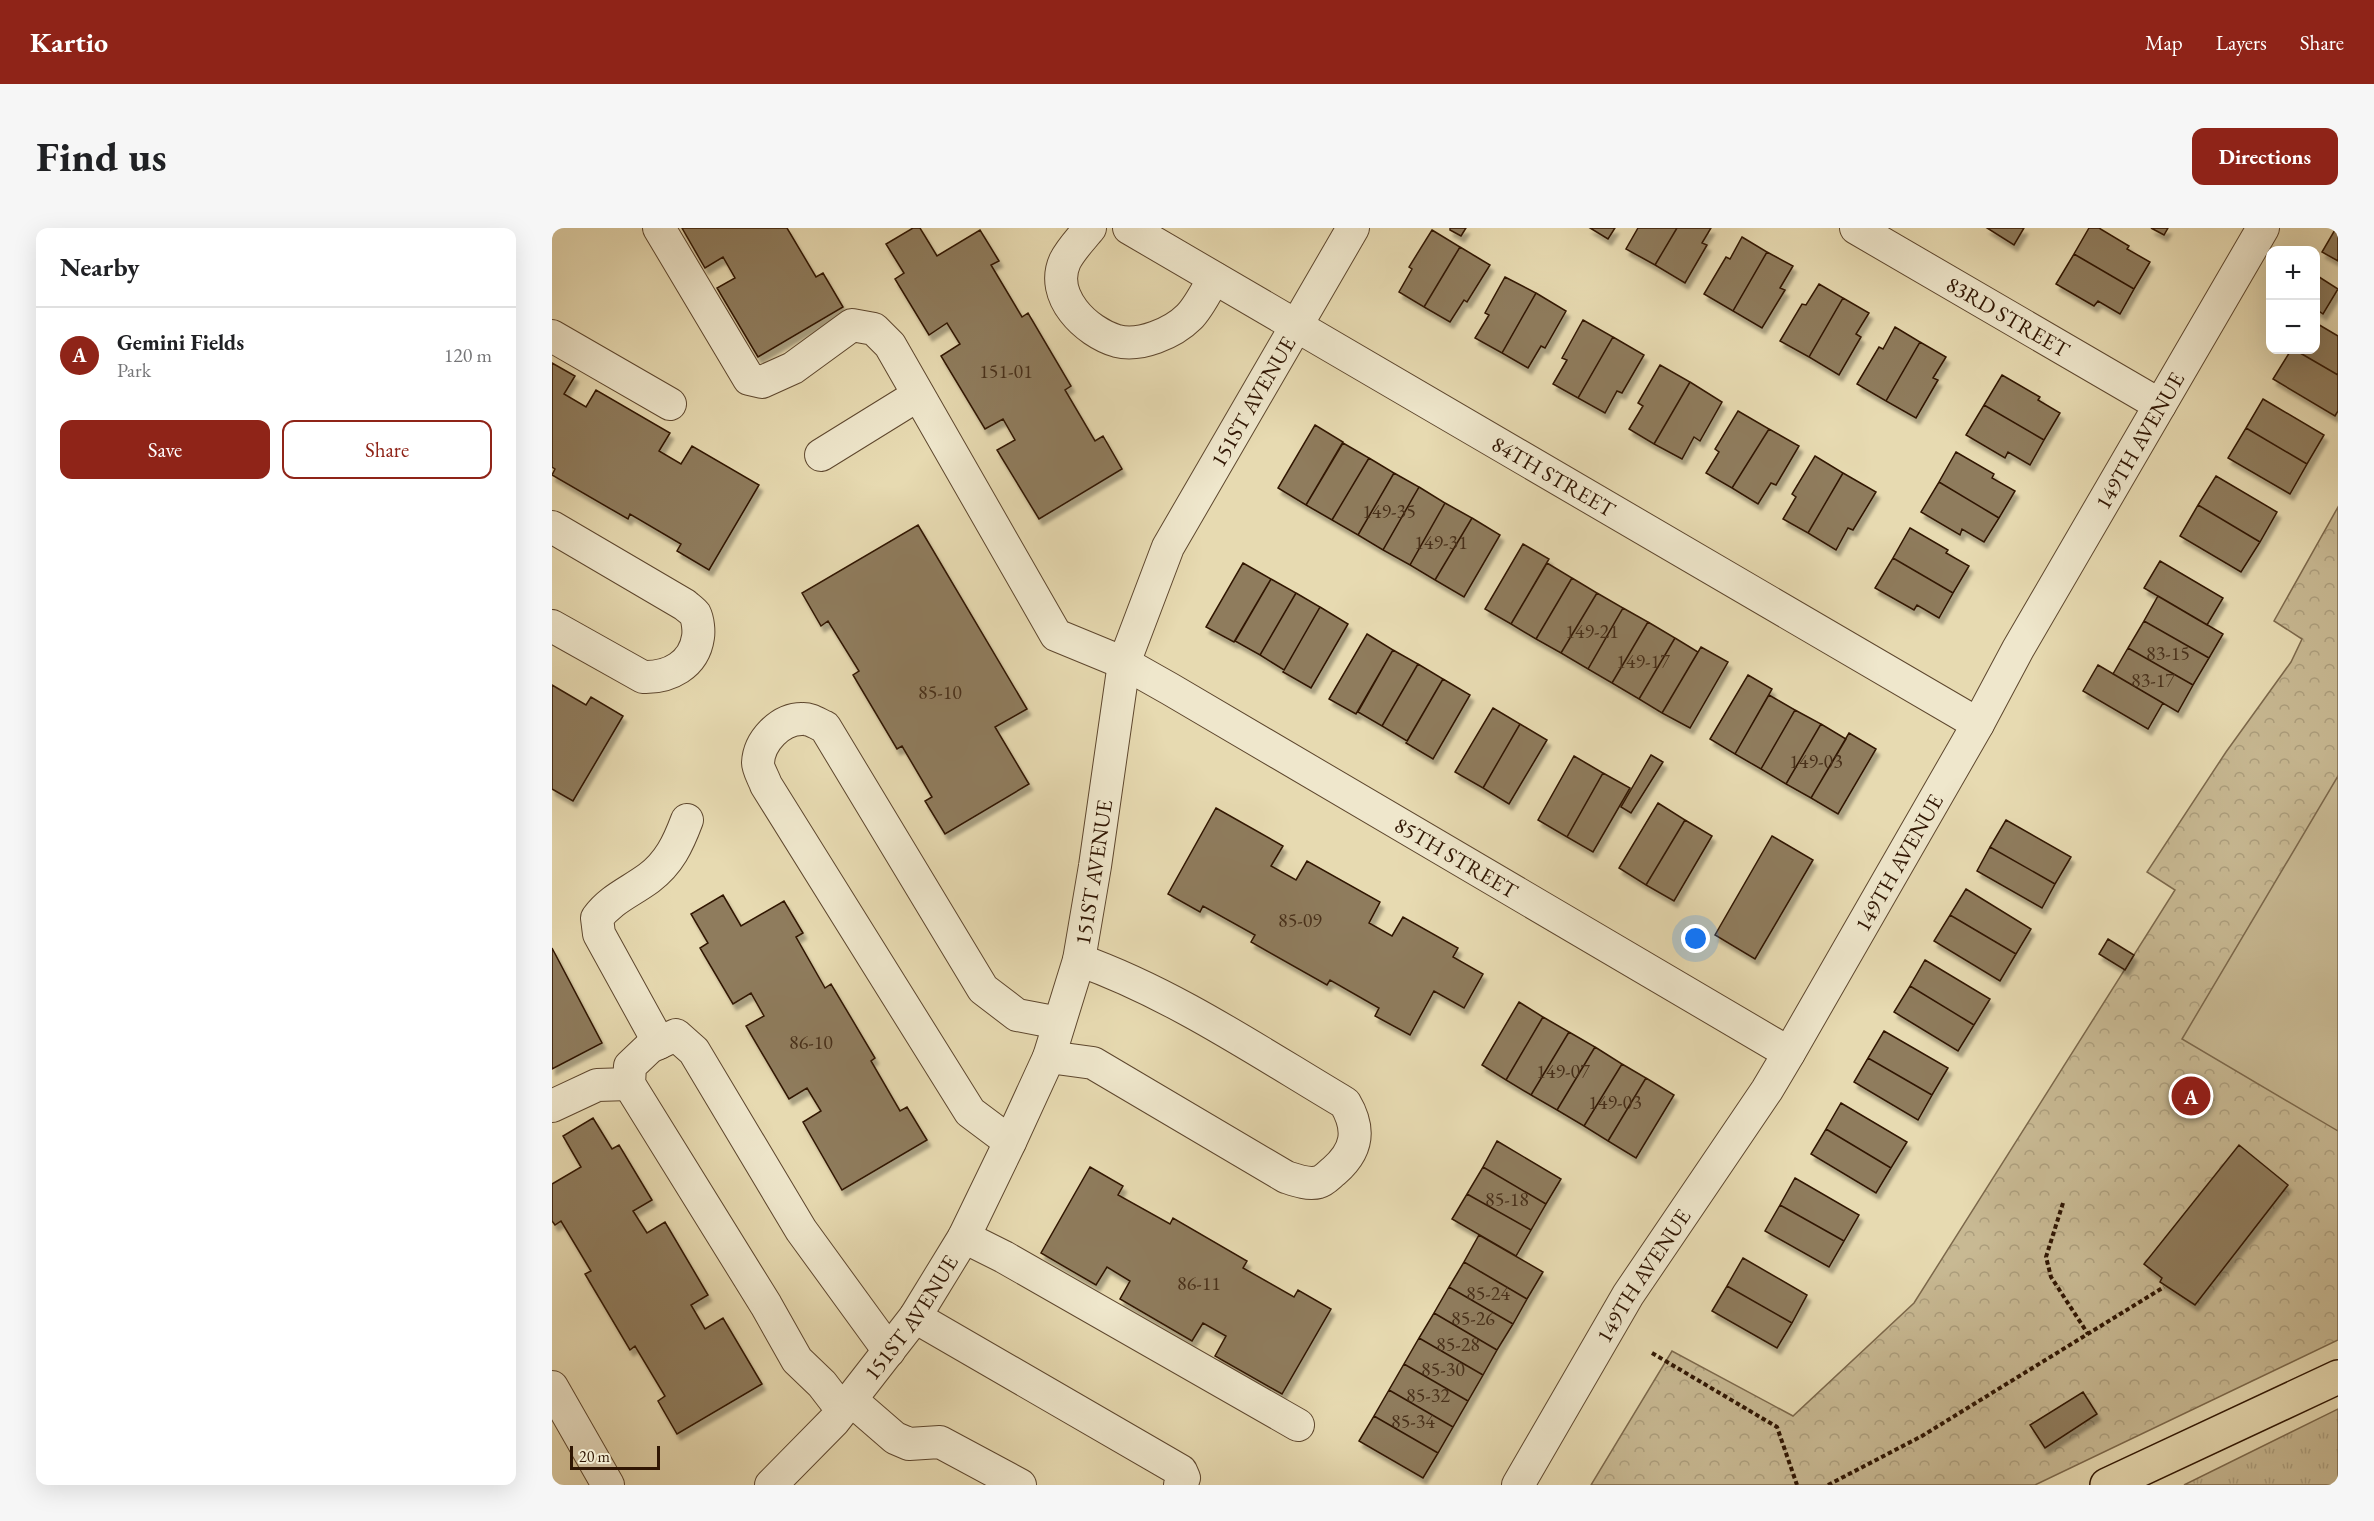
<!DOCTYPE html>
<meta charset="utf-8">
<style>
body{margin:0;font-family:"EB Garamond",serif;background:#f6f6f6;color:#202124}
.controls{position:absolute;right:18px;top:18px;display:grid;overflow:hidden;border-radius:12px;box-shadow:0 6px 24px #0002}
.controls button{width:54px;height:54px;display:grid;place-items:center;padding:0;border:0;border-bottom:2px solid #e0e0e0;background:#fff;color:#202124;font:30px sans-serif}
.scale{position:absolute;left:18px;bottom:15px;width:90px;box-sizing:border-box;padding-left:6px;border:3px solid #301603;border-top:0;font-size:16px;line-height:21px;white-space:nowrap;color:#301603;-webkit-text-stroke:4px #efe7cc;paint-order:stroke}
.you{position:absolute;left:1144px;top:711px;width:21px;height:21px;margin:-15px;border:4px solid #fff;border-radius:50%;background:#1a73e8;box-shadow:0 0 0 9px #1a73e833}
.badge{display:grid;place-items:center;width:39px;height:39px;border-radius:50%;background:#8f2418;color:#fff;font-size:20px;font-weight:700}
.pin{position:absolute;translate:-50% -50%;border:3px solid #fff;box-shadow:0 2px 6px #0006}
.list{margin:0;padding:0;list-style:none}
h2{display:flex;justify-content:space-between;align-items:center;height:78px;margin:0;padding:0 24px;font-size:26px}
h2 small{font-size:20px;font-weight:400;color:#757577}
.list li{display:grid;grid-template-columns:39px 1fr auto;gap:18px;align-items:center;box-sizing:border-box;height:96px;padding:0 24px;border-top:2px solid #e0e0e0}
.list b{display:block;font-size:22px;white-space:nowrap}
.list p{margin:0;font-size:20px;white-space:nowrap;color:#757577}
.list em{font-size:20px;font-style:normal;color:#757577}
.actions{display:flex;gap:12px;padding:18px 24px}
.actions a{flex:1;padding:14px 0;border:2px solid #8f2418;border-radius:12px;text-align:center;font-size:21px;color:#8f2418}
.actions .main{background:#8f2418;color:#fff}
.map{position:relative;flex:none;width:1786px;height:1257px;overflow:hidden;border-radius:12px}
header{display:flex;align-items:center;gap:36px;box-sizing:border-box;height:84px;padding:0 30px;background:#8f2418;color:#fff}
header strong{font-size:28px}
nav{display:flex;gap:33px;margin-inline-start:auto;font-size:21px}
.intro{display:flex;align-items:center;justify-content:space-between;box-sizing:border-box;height:144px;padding:0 36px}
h1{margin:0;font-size:42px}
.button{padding:15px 27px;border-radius:12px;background:#8f2418;color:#fff;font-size:21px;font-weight:700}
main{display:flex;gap:36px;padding:0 36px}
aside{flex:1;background:#fff;border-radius:12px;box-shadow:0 6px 24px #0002}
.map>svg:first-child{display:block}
.grass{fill:url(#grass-tufts);stroke:#7c684b;stroke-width:1.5}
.park{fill:url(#park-crowns);stroke:#7c684b;stroke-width:1.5}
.pitch{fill:#c8b993;stroke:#7c684b;stroke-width:1.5}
.building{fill:#8f7c5d;stroke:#301603;stroke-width:1.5;filter:url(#shadow)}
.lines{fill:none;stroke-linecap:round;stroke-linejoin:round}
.minor-casing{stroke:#5e472e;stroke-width:34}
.highway-casing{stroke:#301603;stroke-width:36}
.path{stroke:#301603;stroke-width:4;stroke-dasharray:4.5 3;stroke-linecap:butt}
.minor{stroke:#efe7cc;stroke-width:32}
.highway{stroke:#e7dab1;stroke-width:33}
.labels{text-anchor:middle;stroke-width:6;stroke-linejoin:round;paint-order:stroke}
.number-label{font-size:20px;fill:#48301a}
.street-label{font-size:22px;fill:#301603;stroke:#efe7cc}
</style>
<header>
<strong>Kartio</strong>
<nav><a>Map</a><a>Layers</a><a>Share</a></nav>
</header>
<div class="intro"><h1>Find us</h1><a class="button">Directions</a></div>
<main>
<aside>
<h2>Nearby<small></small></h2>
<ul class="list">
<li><span class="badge">A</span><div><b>Gemini Fields</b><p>Park</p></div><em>120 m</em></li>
</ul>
<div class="actions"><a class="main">Save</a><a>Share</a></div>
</aside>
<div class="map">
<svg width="1786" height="1257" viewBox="0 0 1786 1257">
<defs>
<pattern id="grass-tufts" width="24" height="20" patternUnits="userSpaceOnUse" patternTransform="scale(1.5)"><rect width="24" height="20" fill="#c8b993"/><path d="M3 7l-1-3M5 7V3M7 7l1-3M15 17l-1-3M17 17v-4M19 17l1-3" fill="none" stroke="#ac9e7d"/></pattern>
<pattern id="park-crowns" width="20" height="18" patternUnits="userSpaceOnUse" patternTransform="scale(1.5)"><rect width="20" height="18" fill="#c8b993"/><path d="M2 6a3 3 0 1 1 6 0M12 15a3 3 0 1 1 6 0" fill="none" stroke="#ac9e7d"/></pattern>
<filter id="shadow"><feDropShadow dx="3.5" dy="6" stdDeviation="1.5" flood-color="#0004"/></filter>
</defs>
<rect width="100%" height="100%" fill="#e7dab1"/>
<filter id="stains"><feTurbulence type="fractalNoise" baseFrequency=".00333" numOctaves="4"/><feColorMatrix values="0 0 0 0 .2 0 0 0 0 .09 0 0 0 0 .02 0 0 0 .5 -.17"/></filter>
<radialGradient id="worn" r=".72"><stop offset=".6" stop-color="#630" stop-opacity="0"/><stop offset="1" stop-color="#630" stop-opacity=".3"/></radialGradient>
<path class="grass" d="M1786,1181V1257H1632Z"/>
<path class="park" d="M1786,279V1112L1483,1257H1039L1120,1123L1241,1188L1362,1075L1623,662L1595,644L1674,524L1739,434L1750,411L1722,393Z"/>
<path class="pitch" d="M1786,548V903L1630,811Z"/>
<path class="building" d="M130,0H235L264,49L271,45L291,79L206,129L165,60L183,50L171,29L153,40Z
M361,0H368L385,28L428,2L447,33L439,37L470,89L476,85L519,158L513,162L543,213L551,208L570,241L487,291L445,222L463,212L451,191L433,201L389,128L408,116L395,95L377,107L343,51L352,45L334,16Z
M898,0H914L909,8L898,2Z
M1038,0H1063L1056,11Z
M1086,0H1125L1103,37L1074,21Z
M1125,0H1159L1150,15L1155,17L1133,55L1103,37Z
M1435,0H1472L1462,17Z
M1537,0H1547L1577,18L1575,21L1598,34L1582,61L1522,26Z
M1599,0H1616L1612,7Z
M1784,0H1786V33L1770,24Z
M880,2L908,19L872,79L847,64L860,41L857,39Z
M1190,9L1215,24L1181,83L1152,66L1174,29L1178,31Z
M908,19L938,37L915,74L912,72L898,94L872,79Z
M1215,24L1241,38L1228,60L1233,62L1210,100L1181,83Z
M1522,26L1582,61L1568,86L1546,73L1542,78L1504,56Z
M1764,47L1786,61L1771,86L1764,81Z
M953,49L984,65L950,125L923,110L937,87L933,85Z
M1267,56L1291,70L1257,129L1228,113L1250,76L1254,77Z
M984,65L1014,83L993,120L989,118L976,140L950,125Z
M1291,70L1317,85L1304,106L1309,109L1287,147L1257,129Z
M1031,92L1061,109L1026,170L1001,156L1015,132L1010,130Z
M1764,95L1786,108V147L1743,122H1764Z
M1343,99L1368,114L1334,173L1305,156L1327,119L1331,121Z
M1061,109L1092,127L1070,165L1065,163L1053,185L1026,170Z
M1368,114L1394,129L1381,150L1386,152L1364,190L1334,173Z
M1739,122H1743L1786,147V183L1783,188L1721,151Z
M0,135L23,148L12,166L34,179L44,162L118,205L107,223L129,236L140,218L207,257L157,342L125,323L129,316L78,286L76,291L0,247L3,241L0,239Z
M1108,137L1138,154L1102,216L1077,201L1091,178L1086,175Z
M1450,147L1488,169L1486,172L1508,185L1492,212L1432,177Z
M1138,154L1170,174L1148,213L1142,209L1130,231L1102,216Z
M1711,171L1772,207L1755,236L1694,200Z
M1432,177L1492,212L1478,237L1456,224L1453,230L1414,207Z
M1186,183L1217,201L1180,260L1154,245L1167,224L1163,221Z
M763,197L791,214L754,277L726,260Z
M1694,200L1755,236L1738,266L1676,230Z
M1217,201L1247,218L1224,257L1219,255L1206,276L1180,260Z
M791,215L817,230L780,292L754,277Z
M1404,224L1442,246L1440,250L1463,263L1447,290L1387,254Z
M1263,228L1291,245L1256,305L1231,291L1244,269L1240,266Z
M817,230L842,245L806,307L780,292Z
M842,245L867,259L831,322L806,307Z
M1291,245L1324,264L1301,302L1296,300L1284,322L1256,305Z
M1664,248L1725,284L1708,314L1646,277Z
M1387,254L1447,290L1432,314L1410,301L1408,307L1369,284Z
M867,259L893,275L858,337L831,322Z
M893,275L920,290L883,352L858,337Z
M1646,277L1708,314L1689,344L1628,308Z
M920,290L948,307L912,369L883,352Z
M366,297L475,481L443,499L477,556L393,606L373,573L380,569L350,518L345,521L301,447L307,443L276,393L269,398L250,365Z
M1358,300L1396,322L1394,325L1417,338L1401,365L1341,330Z
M971,316L997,331L959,396L933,381Z
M1341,330L1401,365L1387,390L1365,377L1362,382L1323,360Z
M1608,333L1671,370L1655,397L1592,360Z
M691,335L719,351L682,414L654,399Z
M995,335L1020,350L984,411L959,396Z
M1020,350L1045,365L1009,425L984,411Z
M719,351L744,365L708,427L683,413Z
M744,365L768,379L732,442L708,427Z
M1045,365L1071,380L1036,441L1009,425Z
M1606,368L1671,406L1657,430L1592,393Z
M768,379L796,396L759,460L731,444Z
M1071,380L1096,394L1060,455L1036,441Z
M1592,393L1657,430L1641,457L1576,420Z
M1096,394L1123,410L1087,471L1060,455Z
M815,406L841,422L804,486L777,471Z
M1123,410L1146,424L1110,485L1087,471Z
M1149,419L1176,434L1138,500L1110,485Z
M1576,420L1641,457L1626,484L1561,446Z
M841,422L866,436L830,498L806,484Z
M866,436L891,451L855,513L830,498Z
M1546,437L1611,475L1596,501L1531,463Z
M1196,447L1220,461L1183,526L1158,511Z
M891,451L918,467L881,531L854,515Z
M0,457L34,477L39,469L71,488L21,573L0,561Z
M1217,467L1243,482L1209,541L1183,526Z
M941,480L968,496L931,560L903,544Z
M1243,482L1269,496L1234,556L1209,541Z
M968,496L995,512L957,576L931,560Z
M1269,496L1294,511L1259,570L1234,556Z
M1297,505L1324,521L1286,586L1259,570Z
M1099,527L1111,534L1079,585L1069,579Z
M1022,528L1051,545L1015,609L986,592Z
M1051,545L1078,560L1041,624L1015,609Z
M1106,575L1133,592L1094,657L1067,640Z
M664,580L731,618L719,638L744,652L755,633L828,674L817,695L840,708L851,689L906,720L901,729L931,746L912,780L882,763L858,807L823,788L827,780L778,752L775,757L699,714L703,707L651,678L648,684L616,666Z
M1133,592L1160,608L1122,673L1094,657Z
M1454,592L1519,629L1503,656L1438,619Z
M1220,608L1261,632L1203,731L1163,707Z
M1438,619L1503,656L1490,680L1425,643Z
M1414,661L1479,701L1464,726L1398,687Z
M171,667L189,698L232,673L251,705L244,709L273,760L279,756L323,830L319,833L348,883L355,879L375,912L290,962L251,894L269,883L255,860L237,871L194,798L212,788L199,765L181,776L148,720L156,715L139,686Z
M1398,687L1464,726L1448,753L1382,713Z
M1556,711L1582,727L1573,742L1547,726Z
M0,720L50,815L0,841Z
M1373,732L1438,771L1422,797L1358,758Z
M1358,758L1422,797L1406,823L1342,784Z
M967,774L991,789L954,852L930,837Z
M991,789L1017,804L979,867L954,852Z
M1332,803L1396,840L1380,867L1316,830Z
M1017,804L1043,819L1005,882L979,867Z
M1043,819L1070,836L1032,898L1005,882Z
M1316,830L1380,867L1366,892L1302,854Z
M1070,836L1094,850L1056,913L1032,898Z
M1094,850L1122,867L1084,930L1056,913Z
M1289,875L1355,914L1339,940L1274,901Z
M41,890L60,921L67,917L100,972L81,983L95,1005L113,994L156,1067L139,1077L153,1101L171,1090L210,1156L125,1206L106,1173L113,1168L83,1118L78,1122L33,1046L39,1043L9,993L3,997L0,993V956L29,939L11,908Z
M1274,901L1339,940L1324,965L1259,926Z
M945,913L1009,951L994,976L931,939Z
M1687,917L1736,957L1643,1077L1608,1054L1610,1050L1592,1036Z
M538,939L571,958L566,967L618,996L621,990L695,1033L691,1040L742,1069L746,1062L779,1081L730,1166L663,1128L674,1108L651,1095L640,1113L568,1071L578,1053L555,1039L544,1057L489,1025Z
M931,939L994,976L979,1002L915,966Z
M1243,950L1307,987L1292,1013L1228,977Z
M915,966L979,1002L964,1028L900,991Z
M1228,977L1292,1013L1277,1039L1213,1003Z
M927,1007L991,1044L975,1071L912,1034Z
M1191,1030L1255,1067L1240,1095L1175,1058Z
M912,1034L975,1071L961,1096L897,1059Z
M1175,1058L1240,1095L1225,1120L1160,1083Z
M897,1059L961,1096L945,1122L882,1085Z
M882,1085L945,1122L931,1147L867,1110Z
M867,1110L931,1147L916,1173L852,1136Z
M852,1136L916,1173L901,1199L837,1162Z
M837,1162L901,1199L886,1225L822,1188Z
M1531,1164L1545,1186L1493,1220L1478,1197Z
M822,1188L886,1225L871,1250L807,1213Z"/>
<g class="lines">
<defs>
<g id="minor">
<path id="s1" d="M107,0L197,151L210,154L241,140L300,97L322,101L338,117L504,407L572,435L618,461L1237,825"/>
<path d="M538,0C530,10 519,21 513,33C497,68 534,104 565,113C588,119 621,105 637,89C647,79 655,62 662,50"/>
<path id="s2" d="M577,0L1426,496"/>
<path id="s3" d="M1304,0L1608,177"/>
<path d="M0,108L118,176"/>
<path d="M269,227L366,167"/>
<path d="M0,299L133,377C135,379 141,383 143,386C146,392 147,403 146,409C142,437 117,450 91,449L0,398"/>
<path d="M107,815L47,706L45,690C59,671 78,664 97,650C117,635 126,616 135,592"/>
<path d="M497,829L541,835L734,949C743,952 756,957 767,954C772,953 778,946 782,943C805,923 809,902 793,875C707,824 622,766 527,732"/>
<path d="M0,878L45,857L77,856"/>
<path d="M458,914L418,884L214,557C212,551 206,541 206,535C207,513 228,491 250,491C257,490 266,496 273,499L431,761L465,787L507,795"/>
<path d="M412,1009L452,1029L746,1197"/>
<path d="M363,1089L629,1243L632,1250L628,1257"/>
<path d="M0,1159L56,1257"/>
<path d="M298,1171L343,1210L357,1216L388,1214L468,1257"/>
<path d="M290,1182L270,1156L245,1132L214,1077L77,856L78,838L98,819L124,807L142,823L249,1002L337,1123"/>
<path id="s4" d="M219,1257L282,1193L363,1089L412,1009L458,914L497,829L527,732L543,638L572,435L616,319L801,0"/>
<path id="s5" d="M966,1257L1076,1067L1215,862L1237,825L1426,496L1466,421L1711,0"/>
</g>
<path id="highway" d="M1555,1257L1786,1149"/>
</defs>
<use href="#minor" class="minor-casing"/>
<use href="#highway" class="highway-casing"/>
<path class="path" d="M1511,975L1494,1029L1499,1049L1536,1106
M1100,1125L1225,1199L1245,1257
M1276,1257L1370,1208L1612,1059"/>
<use href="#minor" class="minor"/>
<use href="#highway" class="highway"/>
</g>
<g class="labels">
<g class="number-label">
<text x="454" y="150">151-01</text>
<text x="837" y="290">149-35</text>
<text x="889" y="321">149-31</text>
<text x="1040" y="410">149-21</text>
<text x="1616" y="432">83-15</text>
<text x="1091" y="440">149-17</text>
<text x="1601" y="459">83-17</text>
<text x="388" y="471">85-10</text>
<text x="1264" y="540">149-03</text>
<text x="748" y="699">85-09</text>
<text x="259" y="821">86-10</text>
<text x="1011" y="850">149-07</text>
<text x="1063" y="881">149-03</text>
<text x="955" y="978">85-18</text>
<text x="647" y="1062">86-11</text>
<text x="936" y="1072">85-24</text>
<text x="921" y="1097">85-26</text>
<text x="906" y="1123">85-28</text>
<text x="891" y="1148">85-30</text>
<text x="876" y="1174">85-32</text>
<text x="861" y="1200">85-34</text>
</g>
<g class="street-label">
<text dy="8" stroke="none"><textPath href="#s3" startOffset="176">83RD STREET</textPath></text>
<text dy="8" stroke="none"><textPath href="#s4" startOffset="1209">151ST AVENUE</textPath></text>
<text dy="8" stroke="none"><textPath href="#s5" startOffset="1216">149TH AVENUE</textPath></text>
<text dy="8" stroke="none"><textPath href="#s2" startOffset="492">84TH STREET</textPath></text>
<text dy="8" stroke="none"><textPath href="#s1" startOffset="1134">85TH STREET</textPath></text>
<text dy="8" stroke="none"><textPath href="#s5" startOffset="730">149TH AVENUE</textPath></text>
<text dy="8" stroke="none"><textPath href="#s4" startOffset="705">151ST AVENUE</textPath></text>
<text dy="8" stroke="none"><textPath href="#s5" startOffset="244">149TH AVENUE</textPath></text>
<text dy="8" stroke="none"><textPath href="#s4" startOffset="219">151ST AVENUE</textPath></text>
</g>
</g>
<rect width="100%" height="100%" filter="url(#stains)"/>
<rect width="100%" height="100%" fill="url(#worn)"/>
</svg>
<div class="controls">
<button>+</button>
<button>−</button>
</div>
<div class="scale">20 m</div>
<div class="you"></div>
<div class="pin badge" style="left:1639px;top:868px">A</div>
</div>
</main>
